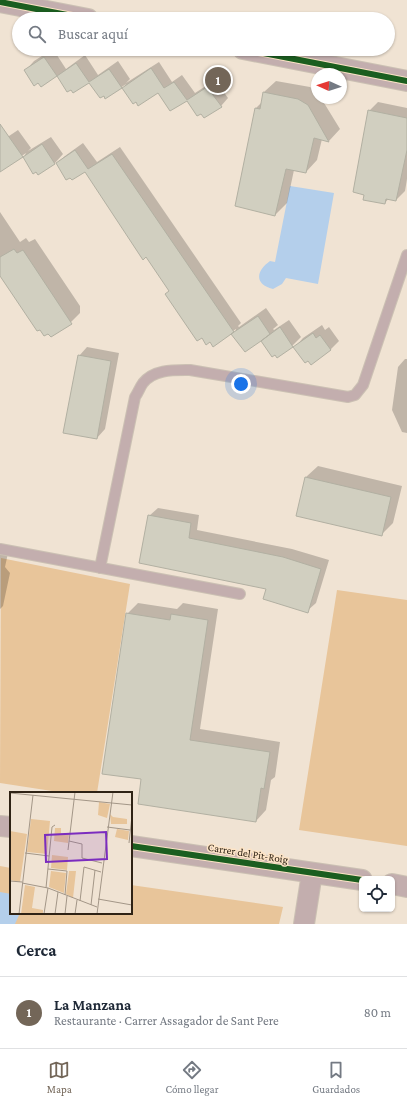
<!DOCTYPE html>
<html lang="es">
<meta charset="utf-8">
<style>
body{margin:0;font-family:"Crimson Pro",serif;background:#f6f6f7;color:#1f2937}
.controls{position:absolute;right:12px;bottom:12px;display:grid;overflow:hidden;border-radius:6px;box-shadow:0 1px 3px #0004}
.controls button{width:36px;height:36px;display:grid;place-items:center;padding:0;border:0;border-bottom:1px solid #e0e1e3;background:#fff;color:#1f2937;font:20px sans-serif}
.compass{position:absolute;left:311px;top:68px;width:36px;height:36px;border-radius:50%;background:#fff;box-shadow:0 1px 3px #0004;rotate:273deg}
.you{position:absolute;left:241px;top:384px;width:14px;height:14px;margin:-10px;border:3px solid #fff;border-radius:50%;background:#1a73e8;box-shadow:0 0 0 6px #1a73e833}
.badge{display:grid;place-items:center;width:26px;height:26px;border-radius:50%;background:#736658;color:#fff;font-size:13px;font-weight:700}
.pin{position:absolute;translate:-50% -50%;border:2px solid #fff;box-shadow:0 1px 4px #0006}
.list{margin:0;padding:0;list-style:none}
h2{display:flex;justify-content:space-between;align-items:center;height:52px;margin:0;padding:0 16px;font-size:17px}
h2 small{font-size:13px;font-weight:400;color:#747a83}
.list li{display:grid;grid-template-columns:26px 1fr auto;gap:12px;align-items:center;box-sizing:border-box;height:72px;padding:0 16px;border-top:1px solid #e0e1e3}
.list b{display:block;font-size:15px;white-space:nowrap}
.list p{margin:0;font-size:13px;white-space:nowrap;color:#747a83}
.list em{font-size:13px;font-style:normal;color:#747a83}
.icon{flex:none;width:22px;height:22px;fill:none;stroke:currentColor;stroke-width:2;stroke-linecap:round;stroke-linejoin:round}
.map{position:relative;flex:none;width:407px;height:924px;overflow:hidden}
.search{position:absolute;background:#fff;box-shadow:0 1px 3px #0004;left:12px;right:12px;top:12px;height:44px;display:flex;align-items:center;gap:10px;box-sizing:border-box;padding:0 14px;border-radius:22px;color:#747a83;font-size:15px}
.sheet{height:124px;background:#fff}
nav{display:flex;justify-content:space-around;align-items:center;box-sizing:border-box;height:56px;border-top:1px solid #e0e1e3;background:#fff;font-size:11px;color:#747a83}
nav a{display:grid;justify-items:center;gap:2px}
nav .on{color:#736658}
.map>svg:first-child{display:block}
.green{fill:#e8c59a}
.water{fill:#b4cfeb}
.shadow{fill:#0003}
.building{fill:#d1cfc0;stroke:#b2b0a2}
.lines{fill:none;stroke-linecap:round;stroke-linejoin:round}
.lane-casing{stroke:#cbc0b3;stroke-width:12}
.street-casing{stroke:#cbc0b3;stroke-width:22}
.lane{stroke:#c3aeae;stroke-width:10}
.street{stroke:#c3aeae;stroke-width:20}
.cycleway-casing{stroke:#fde4c6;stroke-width:8}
.cycleway{stroke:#1b5e20;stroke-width:6}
.labels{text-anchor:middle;stroke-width:3;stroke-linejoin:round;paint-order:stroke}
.street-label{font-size:11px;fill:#2f2315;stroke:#fde4c6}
.inset-road{fill:none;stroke:#a39687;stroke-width:1}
.view{fill:#7b2cbf;fill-opacity:0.15;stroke:#7b2cbf;stroke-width:2}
.inset-edge{fill:none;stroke:#2f2315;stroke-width:2}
</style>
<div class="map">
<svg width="407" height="924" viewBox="0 0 407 924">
<rect width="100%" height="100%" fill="#f0e3d3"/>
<path class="green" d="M1,558L130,584L97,793H65L0,783Z
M337,590L407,600V846L299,830Z
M0,866L11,868V913H131V885L283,907L279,924H0Z"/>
<path class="water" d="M290,186L334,193L318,284L286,278L282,284L273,289C254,284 256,271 270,261L275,262Z
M0,892L11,894V913H20L15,924H0Z"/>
<path class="shadow" d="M53,49L66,69L85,55L98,75L118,61L130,79L126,83L159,62L172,82L182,75L195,93L215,80L228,98L221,106L197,115L187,99L171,110L158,92L123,88L126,84L106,98L104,95L100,97L90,81L74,92L71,88L68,91L57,75L56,76L26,70L34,61Z
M276,81L310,87L315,91L317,92V98H321L340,129L329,141L322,139L317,160L306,172L294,170L287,203L275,215L255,109L262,102L264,92Z
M378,102L407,108V179L405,191L396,200L389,198L385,203L369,111Z
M18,130L31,148L28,151L51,137L63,154L55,163L39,173L24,157L26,153L7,166L0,164V142Z
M83,143L97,162L120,147L241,323L238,326L239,327L266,308L278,325L273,329L274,330L289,320L301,337L292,346L277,356L275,353L272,356L261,339L233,334L236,330V329L213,345L170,291L147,256L85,170L57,163L65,156Z
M0,212L20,242L26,238L29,242L35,239L80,306V313L68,325L0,274Z
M322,325L325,330L329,327L339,341L330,350L295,347L303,338Z
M87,347L119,353L105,429L97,438L79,356Z
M405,359H407V433L402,432L392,410L398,367Z
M318,466L402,486L393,523L381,535L306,477Z
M158,508L199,515L197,530L292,549L329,560L316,603L307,611L267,588L149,516Z
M0,551L8,553L5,567L10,573L3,606L0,609Z
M138,603L177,609L183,603L218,609L200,729L280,742L275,777L271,780L266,810L256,821L142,778L127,614Z"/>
<path class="building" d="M44,57L57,76L41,87L38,83L34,86L24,70Z
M76,63L89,82L109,69L122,88L105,99L104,96L100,98L89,83L73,93L71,90L67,92L57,76Z
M151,68L164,88L174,82L187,100L207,87L222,107L204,118L201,114L197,116L187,101L170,111L158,93L138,106L136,102L133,104L122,88Z
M263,92L298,99L308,105L329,142L314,138L306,173L286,169L275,216L235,206L255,108L260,109Z
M368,110L407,118V150L396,201L386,199L385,204L363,200L364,195L353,192Z
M0,124L23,157L0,172Z
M42,144L55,164L38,175L36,172L33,174L23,157Z
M75,150L88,169L112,154L234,332L213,347L210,342L206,345L202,338L197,341L165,294L169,291L146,257L143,260L85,172L72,180L70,178L66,180L56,163Z
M14,249L17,253L23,250L72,324L51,337L48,334L44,336L40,330L37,331L0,276V257Z
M258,316L270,334L261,341L280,327L293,347L277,358L275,355L272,357L261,341L245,352L231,334Z
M313,333L316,338L320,335L331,350L311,365L308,361L305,363L293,347Z
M78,355L111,361L97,439L63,433Z
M305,477L391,497L382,536L296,516Z
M148,515L191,523L189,538L283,557L321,569L308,613L263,599L266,589L139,563Z
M126,613L170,620L171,614L208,620L190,740L270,752L264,789L261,788L256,822L138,804L141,779L102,774Z"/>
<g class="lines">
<defs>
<path id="lane" d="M0,549L240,594
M100,568L135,397C138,393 140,387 143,383C154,369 174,370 190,370L348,397L355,395L363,385L407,255"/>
<path id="street" d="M0,2L88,19
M243,49L407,81
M0,826L11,827
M131,846L362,880
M392,884L407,887
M304,924L312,873"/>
</defs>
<use href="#lane" class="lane-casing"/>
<use href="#street" class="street-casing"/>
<use href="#lane" class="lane"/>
<use href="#street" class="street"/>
<defs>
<path id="cycleway" d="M0,2L88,19
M243,49L407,81
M131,846L362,880"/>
</defs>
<use href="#cycleway" class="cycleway-casing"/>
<use href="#cycleway" class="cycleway"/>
</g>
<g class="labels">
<g class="street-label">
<text transform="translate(248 853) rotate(9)" y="4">Carrer del Pit-Roig</text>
</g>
</g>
<g transform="translate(10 792)">
<rect width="122" height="122" fill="#f0e3d3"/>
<path d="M89,10L100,12L97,26L88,23ZM100,22L103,25L117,27V32H101ZM21,27L40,29L37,62L17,60ZM45,36H51V41L59,42L58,51L44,49ZM107,37L119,39L118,48L105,45ZM0,39L17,42L10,90L0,88ZM42,63L58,65L57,78L41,76ZM41,79L56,81L54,101L39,95ZM59,79H66L63,106L56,102ZM15,93L25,95L22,116L33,118V122H11Z" fill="#e8c59a"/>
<path class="inset-road" d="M0,1L122,13M97,35L120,38M59,49L72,52V66L92,71M119,51L122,24M58,58L65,0M15,61L39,64M38,77L57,79L55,103M0,89L12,90M12,91L38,96L87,115M36,96L42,35L45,33M88,107L122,113M70,109L74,75L91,80M81,113L85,78M9,122L23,3M34,122L38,96M45,122L48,100M55,122L57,104M65,122L67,108M87,122L103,0"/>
<path class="view" d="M96,40L97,67L36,70L35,43Z"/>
<rect width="122" height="122" class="inset-edge"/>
</g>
</svg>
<div class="controls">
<button><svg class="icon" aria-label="locate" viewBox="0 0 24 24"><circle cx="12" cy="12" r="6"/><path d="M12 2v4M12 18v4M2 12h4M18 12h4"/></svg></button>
</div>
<svg class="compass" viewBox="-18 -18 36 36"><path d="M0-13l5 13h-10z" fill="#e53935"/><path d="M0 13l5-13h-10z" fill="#747a83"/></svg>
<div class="you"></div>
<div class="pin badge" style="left:218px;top:80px">1</div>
<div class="search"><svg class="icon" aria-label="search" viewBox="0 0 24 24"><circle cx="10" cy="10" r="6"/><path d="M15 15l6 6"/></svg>Buscar aquí</div>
</div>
<section class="sheet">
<h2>Cerca<small></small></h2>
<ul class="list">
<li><span class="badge">1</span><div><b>La Manzana</b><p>Restaurante · Carrer Assagador de Sant Pere</p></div><em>80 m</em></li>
</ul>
</section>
<nav>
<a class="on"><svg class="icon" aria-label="map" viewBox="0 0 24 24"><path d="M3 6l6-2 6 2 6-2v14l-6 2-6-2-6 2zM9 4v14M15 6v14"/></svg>Mapa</a>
<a><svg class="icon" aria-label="directions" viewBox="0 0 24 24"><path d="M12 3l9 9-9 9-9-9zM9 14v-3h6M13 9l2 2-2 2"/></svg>Cómo llegar</a>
<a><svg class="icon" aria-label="saved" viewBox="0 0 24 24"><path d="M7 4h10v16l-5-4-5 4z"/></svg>Guardados</a>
</nav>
